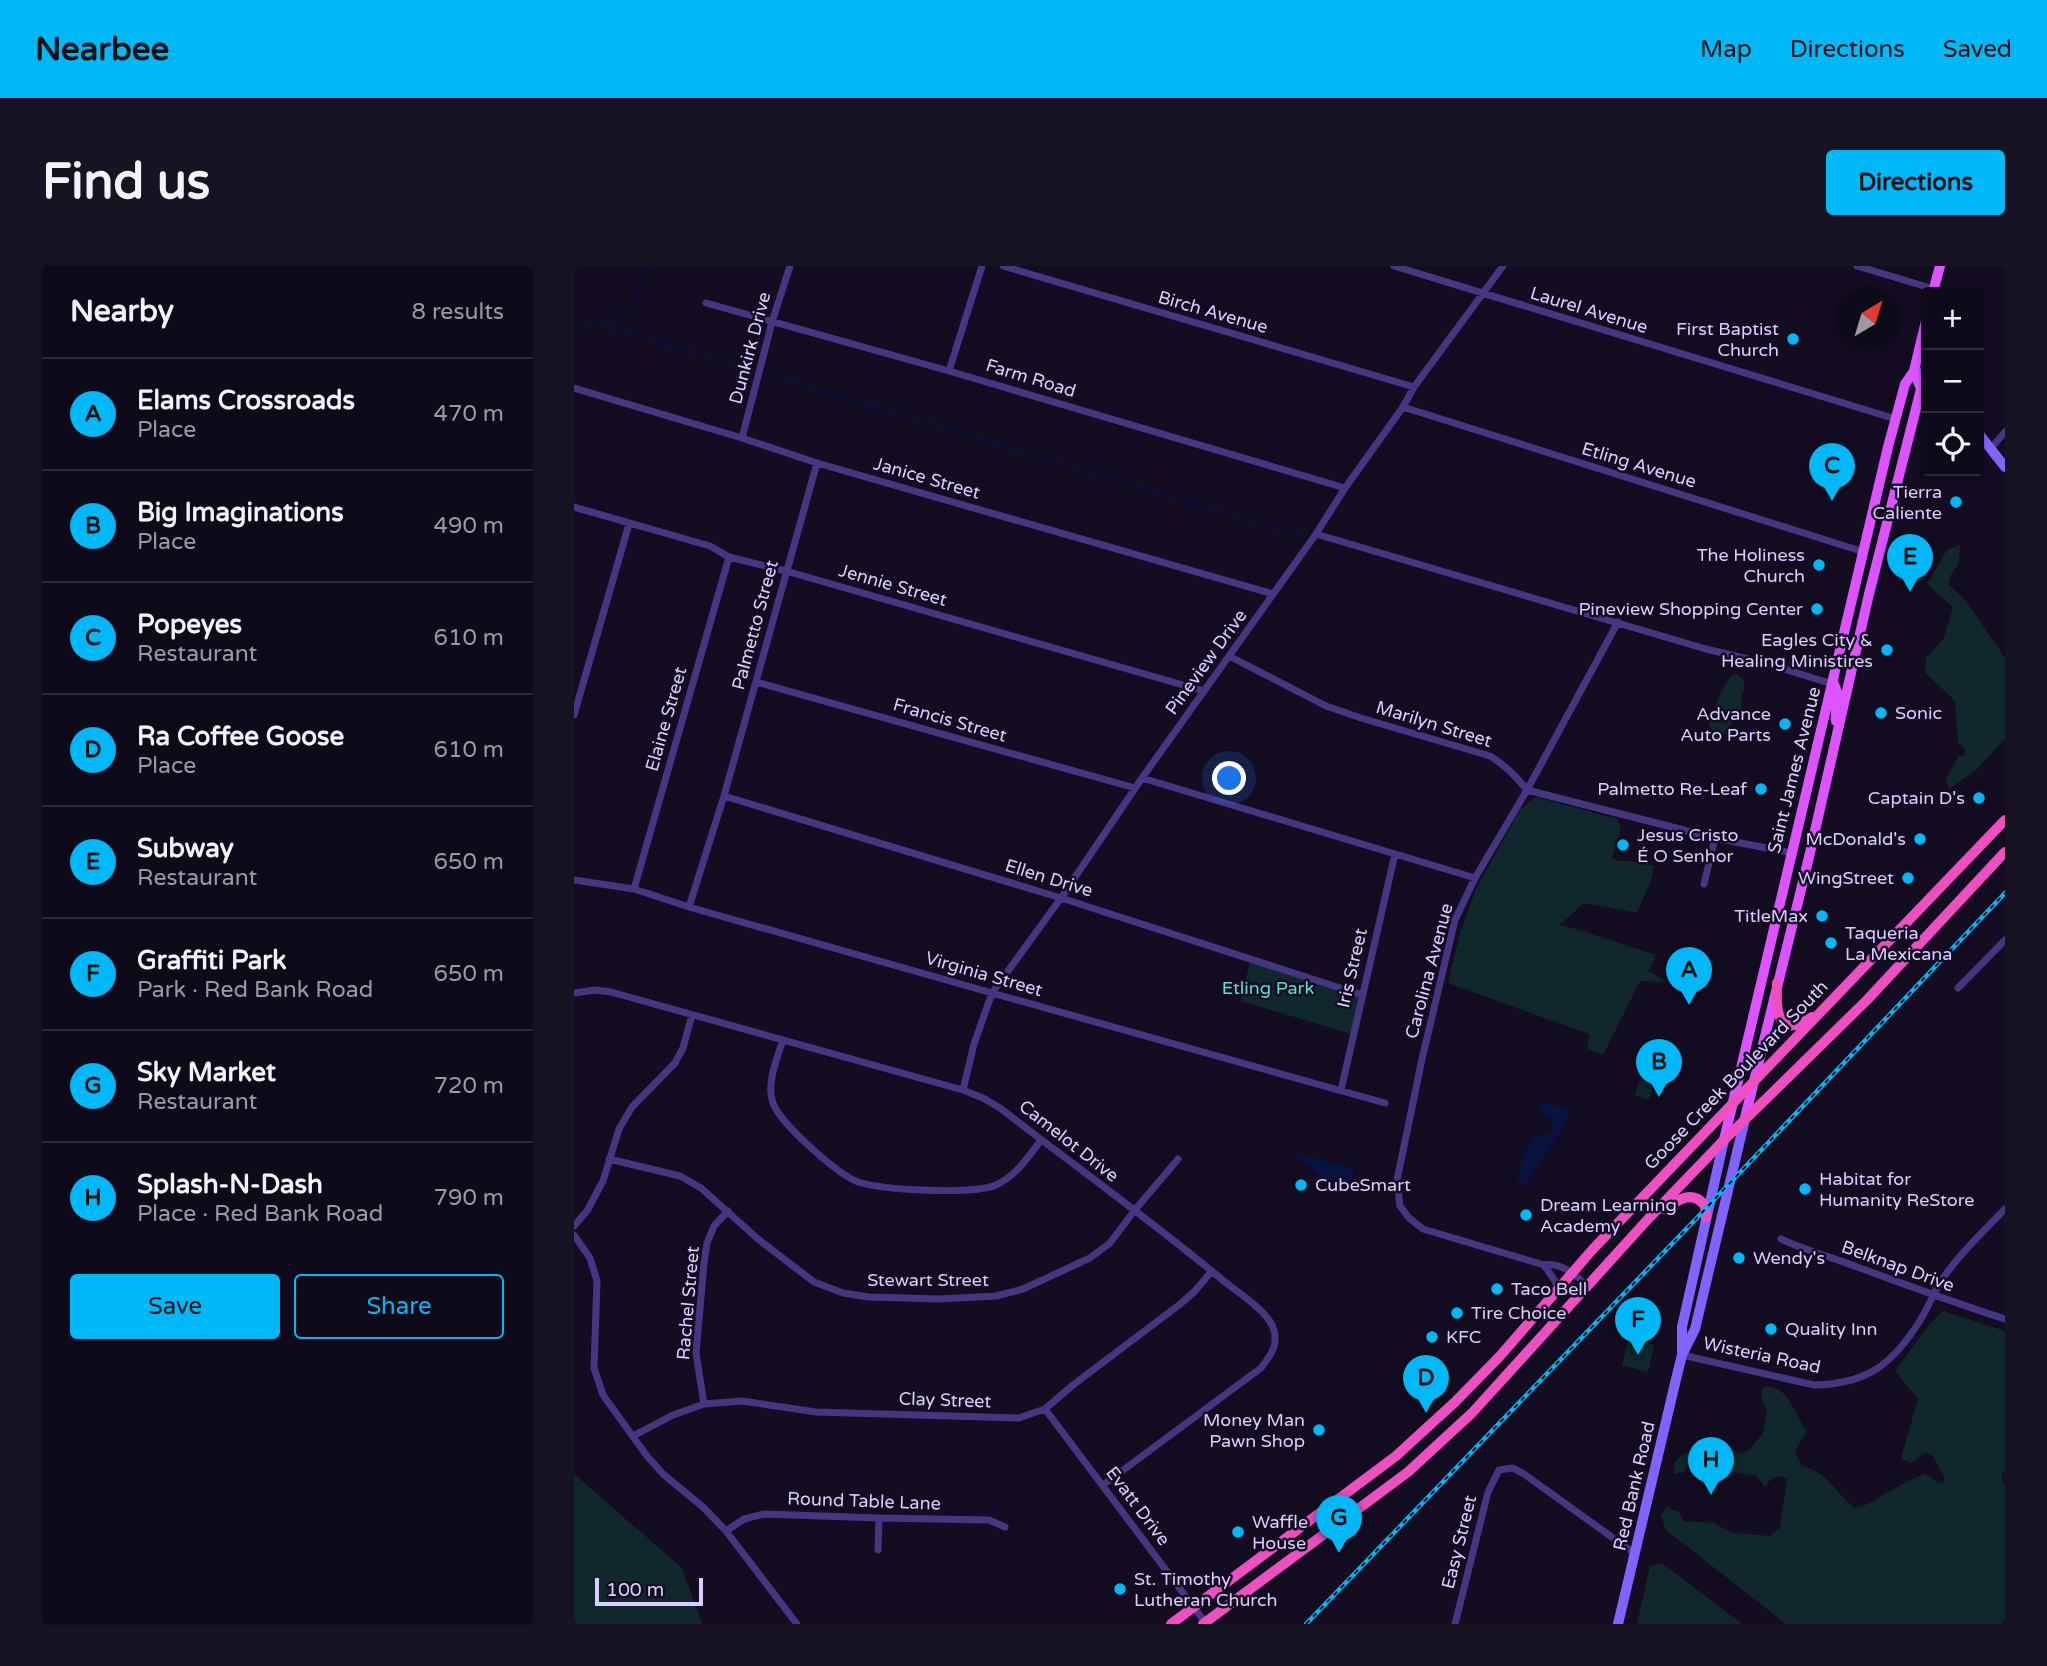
<!DOCTYPE html>
<meta charset="utf-8">
<style>
body{margin:0;font-family:"Varela Round",sans-serif;background:#181322;color:#f1f3f6}
.controls{position:absolute;right:21px;top:21px;display:grid;overflow:hidden;border-radius:7px;box-shadow:0 2px 5px #0004}
.controls button{width:63px;height:63px;display:grid;place-items:center;padding:0;border:0;border-bottom:2px solid #2f2b38;background:#0f0a19;color:#f1f3f6;font:35px sans-serif}
.compass{position:absolute;left:1263px;top:21px;width:63px;height:63px;border-radius:50%;background:#0f0a19;box-shadow:0 2px 5px #0004;rotate:38deg}
.scale{position:absolute;left:21px;bottom:18px;width:108px;box-sizing:border-box;padding-left:7px;border:4px solid #dbcdff;border-top:0;font-size:19px;line-height:24px;white-space:nowrap;color:#dbcdff;-webkit-text-stroke:5px #140d21;paint-order:stroke}
.you{position:absolute;left:656px;top:513px;width:24px;height:24px;margin:-18px;border:5px solid #fff;border-radius:50%;background:#1a73e8;box-shadow:0 0 0 10px #1a73e833}
.badge{display:grid;place-items:center;width:46px;height:46px;border-radius:50%;background:#00b7f8;color:#111;font-size:23px;font-weight:700}
.pin{position:absolute;translate:-50% -58px;filter:drop-shadow(0 2px 4px #0008)}
.pin::after{content:'';position:absolute;top:37px;width:24px;height:21px;background:inherit;clip-path:polygon(0 0,100% 0,50% 100%)}
.list{margin:0;padding:0;list-style:none}
h2{display:flex;justify-content:space-between;align-items:center;height:91px;margin:0;padding:0 28px;font-size:30px}
h2 small{font-size:23px;font-weight:400;color:#9b9aa2}
.list li{display:grid;grid-template-columns:46px 1fr auto;gap:21px;align-items:center;box-sizing:border-box;height:112px;padding:0 28px;border-top:2px solid #2f2b38}
.list b{display:block;font-size:26px;white-space:nowrap}
.list p{margin:0;font-size:23px;white-space:nowrap;color:#9b9aa2}
.list em{font-size:23px;font-style:normal;color:#9b9aa2}
.actions{display:flex;gap:14px;padding:21px 28px}
.actions a{flex:1;padding:16px 0;border:2px solid #00b7f8;border-radius:7px;text-align:center;font-size:24px;color:#00b7f8}
.actions .main{background:#00b7f8;color:#111}
.icon{flex:none;width:38px;height:38px;fill:none;stroke:currentColor;stroke-width:2;stroke-linecap:round;stroke-linejoin:round}
.map{position:relative;flex:none;width:1431px;height:1358px;overflow:hidden;border-radius:7px}
header{display:flex;align-items:center;gap:42px;box-sizing:border-box;height:98px;padding:0 35px;background:#00b7f8;color:#111}
header strong{font-size:33px}
nav{display:flex;gap:38px;margin-inline-start:auto;font-size:24px}
.intro{display:flex;align-items:center;justify-content:space-between;box-sizing:border-box;height:168px;padding:0 42px}
h1{margin:0;font-size:49px}
.button{padding:18px 32px;border-radius:7px;background:#00b7f8;color:#111;font-size:24px;font-weight:700}
main{display:flex;gap:42px;padding:0 42px}
aside{flex:1;background:#0f0a19;border-radius:7px;box-shadow:0 2px 5px #0004}
.map>svg:first-child{display:block}
.green{fill:#10282b}
.water{fill:#08133f}
.lines{fill:none;stroke-linecap:round;stroke-linejoin:round}
.stream{stroke:#08133f;stroke-width:2}
.minor{stroke:#463681;stroke-width:7}
.secondary{stroke:#8164ff;stroke-width:10}
.primary{stroke:#db54ff;stroke-width:10}
.trunk{stroke:#ed4ec0;stroke-width:10}
.rail-casing{stroke:#00b7f8;stroke-width:4.5}
.rail{stroke:#140d21;stroke-width:2;stroke-dasharray:5;stroke-linecap:butt}
.poi-dot{fill:#00b7f8;stroke:#140d21;stroke-width:2.5}
.labels{text-anchor:middle;stroke-width:5;stroke-linejoin:round;paint-order:stroke}
.street-label{font-size:18px;fill:#dbcdff;stroke:#140d21}
.poi-label{font-size:18px;fill:#dbcdff;stroke:#140d21;text-anchor:start}
.park-label{font-size:18px;fill:#57e1d5;stroke:#140d21}
</style>
<header>
<strong>Nearbee</strong>
<nav><a>Map</a><a>Directions</a><a>Saved</a></nav>
</header>
<div class="intro"><h1>Find us</h1><a class="button">Directions</a></div>
<main>
<aside>
<h2>Nearby<small>8 results</small></h2>
<ul class="list">
<li><span class="badge">A</span><div><b>Elams Crossroads</b><p>Place</p></div><em>470 m</em></li>
<li><span class="badge">B</span><div><b>Big Imaginations</b><p>Place</p></div><em>490 m</em></li>
<li><span class="badge">C</span><div><b>Popeyes</b><p>Restaurant</p></div><em>610 m</em></li>
<li><span class="badge">D</span><div><b>Ra Coffee Goose</b><p>Place</p></div><em>610 m</em></li>
<li><span class="badge">E</span><div><b>Subway</b><p>Restaurant</p></div><em>650 m</em></li>
<li><span class="badge">F</span><div><b>Graffiti Park</b><p>Park · Red Bank Road</p></div><em>650 m</em></li>
<li><span class="badge">G</span><div><b>Sky Market</b><p>Restaurant</p></div><em>720 m</em></li>
<li><span class="badge">H</span><div><b>Splash-N-Dash</b><p>Place · Red Bank Road</p></div><em>790 m</em></li>
</ul>
<div class="actions"><a class="main">Save</a><a>Share</a></div>
</aside>
<div class="map">
<svg width="1431" height="1358" viewBox="0 0 1431 1358">
<rect width="100%" height="100%" fill="#140d21"/>
<path class="green" d="M1386,279L1385,297L1376,310L1374,318L1392,335L1431,392V473L1402,504L1375,523L1372,514L1384,491L1391,489L1390,482L1384,476L1381,435L1351,407L1352,392L1370,372L1379,341L1353,318L1373,284Z
M1162,408L1169,413C1173,424 1168,425 1167,433C1166,439 1170,441 1167,448L1163,450L1149,468L1140,467L1135,459C1138,444 1148,423 1157,410Z
M962,531L1043,553L1047,563L1038,591L1044,595H1058L1080,600L1077,615L1063,647L1010,637L985,659L1005,664L1082,689L1074,705L1093,716L1066,715L1029,789L1013,783L1015,768L874,717L886,667L902,623L946,544Z
M676,695L782,729L785,732L777,768L667,735Z
M1071,798L1091,804L1087,818L1079,820L1075,834L1061,829Z
M1369,1045L1431,1065V1204L1427,1208L1431,1221V1358H1212L1092,1264L1087,1250L1093,1241L1105,1246L1109,1255L1140,1257L1158,1267L1196,1270L1206,1262L1213,1213L1205,1210L1196,1214L1191,1221L1183,1210L1162,1207L1122,1192L1109,1206L1100,1208C1100,1207 1101,1197 1101,1197C1111,1177 1149,1183 1166,1188L1176,1183L1189,1167L1193,1145L1187,1132L1189,1121C1193,1121 1197,1120 1201,1122C1217,1128 1223,1152 1233,1165L1221,1185L1227,1199C1257,1208 1259,1225 1281,1242C1294,1240 1300,1234 1311,1228C1324,1220 1337,1213 1351,1208L1365,1217L1372,1215L1359,1190L1351,1187L1336,1197L1327,1192L1344,1133L1321,1105L1355,1059Z
M1055,1072L1080,1079L1074,1106L1048,1099Z
M0,1208L108,1302L128,1358H0Z
M1088,1297L1168,1358H1063L1076,1300Z"/>
<path class="water" d="M965,835L993,843L996,847L995,851L953,917L949,921H945L943,919C943,911 953,874 959,871C967,867 971,872 979,863L978,854L965,846Z
M725,888L778,901L780,906L771,928H768L722,890Z"/>
<g class="lines">
<path class="stream" d="M0,50L24,58
M30,57C63,54 65,26 75,0
M26,58L179,104
M191,108L731,271"/>
<path class="minor" d="M429,0L840,121
M820,0L1322,153
M1283,0L1360,23
M132,37L375,105L771,222
M375,105L408,0
M0,122L168,172L243,197L699,328
M829,141L1290,286
M168,172L198,56L216,0
M1417,182L1431,166
M0,241L136,280L155,291L212,305L630,425
M742,268L1132,383L1191,397L1252,416H1259
M655,390L752,440L787,452L916,490C931,499 942,510 953,524L1141,572L1218,587
M182,416L561,522
M0,449L55,258
M568,512L901,612
M150,530L487,632L788,729
M0,614L60,623L115,641L418,727L811,837
M1130,618L1141,572
M60,623L155,291
M115,641L150,530L243,197
M1384,722L1431,674
M0,727L21,724L37,726L389,824L409,832L426,842C501,900 578,955 651,1016C666,1028 689,1042 698,1059C706,1076 698,1088 687,1102L529,1219
M209,774C203,792 192,819 199,837C206,857 263,908 284,916C309,924 399,929 422,919C442,910 455,890 467,874
M389,824L400,778L418,727L487,632L568,512L742,268L771,222L829,141L840,121L929,0
M767,824L821,588
M35,893L106,910L127,922L184,973L240,1016L269,1027L295,1031L366,1033L422,1030L449,1023L516,992L536,977L560,945L604,893
M0,960L13,945L29,915L45,863L58,841L101,797L109,782L118,749
M0,969L16,992L23,1015L20,1102L29,1129L73,1190L89,1208L129,1241L152,1265L223,1358
M1207,973C1232,985 1258,991 1283,1001C1333,1019 1381,1037 1431,1053
M970,999L981,1015L984,1022
M1013,1020C1002,1009 987,996 970,999L849,963L835,952L826,940L823,914L848,793L881,654L901,612L953,524L1044,356
M1108,1089L1240,1119C1294,1118 1319,1098 1347,1053C1354,1041 1360,1027 1367,1015C1385,988 1409,966 1431,943
M130,1138L122,1087L130,997L133,977L140,960L154,945
M471,1143L631,1356
M59,1170L99,1149L130,1138L168,1135L242,1146L445,1152L471,1143L499,1119L605,1039L620,1026L638,1005
M152,1265L170,1253L190,1248L305,1252L415,1254L431,1261
M304,1284L305,1252
M881,1358L914,1226L925,1204L939,1202L950,1208L1060,1287"/>
<path class="secondary" d="M1340,105L1352,109
M1405,168L1431,201
M1108,1085V1061L1150,874
M1044,1358L1103,1109L1108,1089L1121,1063L1171,853"/>
<path class="primary" d="M1359,26L1366,0
M1259,416C1268,433 1260,437 1262,455L1265,456
M1171,852L1235,591L1295,328L1347,123L1340,105
M1150,874L1314,181L1331,118L1340,105L1352,55"/>
<path class="trunk" d="M1203,717C1202,744 1202,775 1238,751
M1090,943C1104,934 1119,923 1131,940L1132,951
M597,1358L822,1190L881,1136L926,1090L1019,983L1431,554
M629,1358L834,1206L898,1147L1075,952L1150,874L1293,734L1431,586"/>
<defs>
<path id="rail" d="M732,1358L1119,956L1431,627"/>
</defs>
<use href="#rail" class="rail-casing"/>
<use href="#rail" class="rail"/>
</g>
<g class="poi-dot">
<circle cx="1219" cy="73" r="7"/>
<circle cx="1382" cy="236" r="7"/>
<circle cx="1245" cy="299" r="7"/>
<circle cx="1243" cy="343" r="7"/>
<circle cx="1313" cy="384" r="7"/>
<circle cx="1307" cy="447" r="7"/>
<circle cx="1211" cy="458" r="7"/>
<circle cx="1187" cy="523" r="7"/>
<circle cx="1405" cy="532" r="7"/>
<circle cx="1346" cy="573" r="7"/>
<circle cx="1049" cy="579" r="7"/>
<circle cx="1334" cy="612" r="7"/>
<circle cx="1248" cy="650" r="7"/>
<circle cx="1257" cy="677" r="7"/>
<circle cx="727" cy="919" r="7"/>
<circle cx="1231" cy="923" r="7"/>
<circle cx="952" cy="949" r="7"/>
<circle cx="1165" cy="992" r="7"/>
<circle cx="923" cy="1023" r="7"/>
<circle cx="883" cy="1047" r="7"/>
<circle cx="1197" cy="1063" r="7"/>
<circle cx="858" cy="1071" r="7"/>
<circle cx="745" cy="1164" r="7"/>
<circle cx="664" cy="1266" r="7"/>
<circle cx="546" cy="1323" r="7"/>
</g>
<g class="labels">
<g class="street-label">
<text transform="translate(1015 44) rotate(17)" y="6">Laurel Avenue</text>
<text transform="translate(639 46) rotate(16)" y="6">Birch Avenue</text>
<text transform="translate(176 82) rotate(-75)" y="6">Dunkirk Drive</text>
<text transform="translate(457 112) rotate(17)" y="6">Farm Road</text>
<text transform="translate(1065 199) rotate(17)" y="6">Etling Avenue</text>
<text transform="translate(353 212) rotate(16)" y="6">Janice Street</text>
<text transform="translate(319 319) rotate(16)" y="6">Jennie Street</text>
<text transform="translate(181 359) rotate(-75)" y="6">Palmetto Street</text>
<text transform="translate(632 396) rotate(-54)" y="6">Pineview Drive</text>
<text transform="translate(92 453) rotate(-74)" y="6">Elaine Street</text>
<text transform="translate(376 454) rotate(16)" y="6">Francis Street</text>
<text transform="translate(860 458) rotate(17)" y="6">Marilyn Street</text>
<text transform="translate(1220 504) rotate(-76)" y="6">Saint James Avenue</text>
<text transform="translate(475 612) rotate(17)" y="6">Ellen Drive</text>
<text transform="translate(778 702) rotate(-77)" y="6">Iris Street</text>
<text transform="translate(855 705) rotate(-75)" y="6">Carolina Avenue</text>
<text transform="translate(410 708) rotate(16)" y="6">Virginia Street</text>
<text transform="translate(1162 809) rotate(-46)" y="6">Goose Creek Boulevard South</text>
<text transform="translate(495 875) rotate(38)" y="6">Camelot Drive</text>
<text transform="translate(1324 1000) rotate(20)" y="6">Belknap Drive</text>
<text x="354" y="1020">Stewart Street</text>
<text transform="translate(114 1037) rotate(-85)" y="6">Rachel Street</text>
<text transform="translate(1188 1089) rotate(12)" y="6">Wisteria Road</text>
<text transform="translate(371 1134) rotate(2)" y="6">Clay Street</text>
<text transform="translate(1060 1220) rotate(-77)" y="6">Red Bank Road</text>
<text transform="translate(290 1235) rotate(2)" y="6">Round Table Lane</text>
<text transform="translate(564 1240) rotate(53)" y="6">Evatt Drive</text>
<text transform="translate(885 1276) rotate(-76)" y="6">Easy Street</text>
</g>
<g class="poi-label">
<text x="1205" y="69" text-anchor="end">First Baptist<tspan x="1205" dy="21">Church</tspan></text>
<text x="1368" y="232" text-anchor="end">Tierra<tspan x="1368" dy="21">Caliente</tspan></text>
<text x="1231" y="295" text-anchor="end">The Holiness<tspan x="1231" dy="21">Church</tspan></text>
<text x="1229" y="349" text-anchor="end">Pineview Shopping Center</text>
<text x="1299" y="380" text-anchor="end">Eagles City &amp;<tspan x="1299" dy="21">Healing Ministires</tspan></text>
<text x="1321" y="453">Sonic</text>
<text x="1197" y="454" text-anchor="end">Advance<tspan x="1197" dy="21">Auto Parts</tspan></text>
<text x="1173" y="529" text-anchor="end">Palmetto Re-Leaf</text>
<text x="1391" y="538" text-anchor="end">Captain D's</text>
<text x="1063" y="575">Jesus Cristo<tspan x="1063" dy="21">É O Senhor</tspan></text>
<text x="1332" y="579" text-anchor="end">McDonald's</text>
<text x="1320" y="618" text-anchor="end">WingStreet</text>
<text x="1234" y="656" text-anchor="end">TitleMax</text>
<text x="1271" y="673">Taqueria<tspan x="1271" dy="21">La Mexicana</tspan></text>
<text x="1245" y="919">Habitat for<tspan x="1245" dy="21">Humanity ReStore</tspan></text>
<text x="741" y="925">CubeSmart</text>
<text x="966" y="945">Dream Learning<tspan x="966" dy="21">Academy</tspan></text>
<text x="1179" y="998">Wendy's</text>
<text x="937" y="1029">Taco Bell</text>
<text x="897" y="1053">Tire Choice</text>
<text x="1211" y="1069">Quality Inn</text>
<text x="872" y="1077">KFC</text>
<text x="731" y="1160" text-anchor="end">Money Man<tspan x="731" dy="21">Pawn Shop</tspan></text>
<text x="678" y="1262">Waffle<tspan x="678" dy="21">House</tspan></text>
<text x="560" y="1319">St. Timothy<tspan x="560" dy="21">Lutheran Church</tspan></text>
</g>
<g class="park-label">
<text x="694" y="728">Etling Park</text>
</g>
</g>
</svg>
<div class="controls">
<button>+</button>
<button>−</button>
<button><svg class="icon" aria-label="locate" viewBox="0 0 24 24"><circle cx="12" cy="12" r="6"/><path d="M12 2v4M12 18v4M2 12h4M18 12h4"/></svg></button>
</div>
<svg class="compass" viewBox="-18 -18 36 36"><path d="M0-13l5 13h-10z" fill="#e53935"/><path d="M0 13l5-13h-10z" fill="#9b9aa2"/></svg>
<div class="scale">100 m</div>
<div class="you"></div>
<div class="pin badge" style="left:1115px;top:739px">A</div>
<div class="pin badge" style="left:1085px;top:831px">B</div>
<div class="pin badge" style="left:1258px;top:235px">C</div>
<div class="pin badge" style="left:852px;top:1147px">D</div>
<div class="pin badge" style="left:1336px;top:326px">E</div>
<div class="pin badge" style="left:1064px;top:1089px">F</div>
<div class="pin badge" style="left:765px;top:1287px">G</div>
<div class="pin badge" style="left:1137px;top:1229px">H</div>
</div>
</main>
